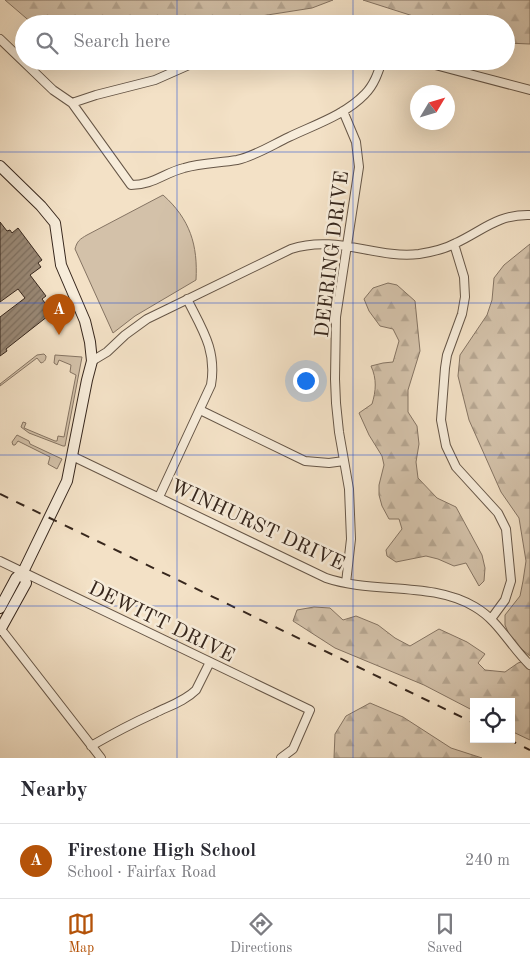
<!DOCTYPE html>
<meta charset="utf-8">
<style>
body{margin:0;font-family:"Old Standard TT",serif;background:#f7f7f7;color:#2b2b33}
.controls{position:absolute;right:15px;bottom:15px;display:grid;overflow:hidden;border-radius:0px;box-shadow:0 5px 20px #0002}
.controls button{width:45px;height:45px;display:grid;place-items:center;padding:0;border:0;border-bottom:1px solid #e1e1e2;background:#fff;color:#2b2b33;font:25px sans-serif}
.compass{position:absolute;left:410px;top:85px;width:45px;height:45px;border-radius:50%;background:#fff;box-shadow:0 5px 20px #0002;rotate:52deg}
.you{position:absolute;left:305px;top:380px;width:18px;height:18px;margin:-12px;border:4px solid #fff;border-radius:50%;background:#1a73e8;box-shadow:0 0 0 8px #1a73e833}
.badge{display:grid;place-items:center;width:32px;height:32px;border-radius:50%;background:#b45309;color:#fff;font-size:16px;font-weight:700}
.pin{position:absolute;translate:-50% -41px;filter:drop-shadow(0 1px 2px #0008)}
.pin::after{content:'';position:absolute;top:26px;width:18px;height:15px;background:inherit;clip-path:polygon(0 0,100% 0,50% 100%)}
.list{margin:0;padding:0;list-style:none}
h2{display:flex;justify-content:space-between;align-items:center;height:65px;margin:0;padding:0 20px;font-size:21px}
h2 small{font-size:16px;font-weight:400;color:#7c7c81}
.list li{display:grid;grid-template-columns:32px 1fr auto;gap:15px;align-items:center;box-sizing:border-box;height:75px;padding:0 20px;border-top:1px solid #e1e1e2}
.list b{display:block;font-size:19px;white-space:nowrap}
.list p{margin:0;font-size:16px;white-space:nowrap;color:#7c7c81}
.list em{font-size:16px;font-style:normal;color:#7c7c81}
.icon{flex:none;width:28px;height:28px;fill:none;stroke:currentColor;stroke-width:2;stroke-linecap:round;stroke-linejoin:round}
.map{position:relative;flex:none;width:530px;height:758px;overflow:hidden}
.search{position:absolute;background:#fff;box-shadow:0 5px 20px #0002;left:15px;right:15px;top:15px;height:55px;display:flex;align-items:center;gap:12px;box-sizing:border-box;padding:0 18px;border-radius:28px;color:#7c7c81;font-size:19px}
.sheet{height:140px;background:#fff}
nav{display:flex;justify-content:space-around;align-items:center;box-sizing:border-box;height:70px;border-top:1px solid #e1e1e2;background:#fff;font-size:14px;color:#7c7c81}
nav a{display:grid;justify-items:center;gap:2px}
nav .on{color:#b45309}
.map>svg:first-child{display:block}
.green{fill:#d3c1a9;stroke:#857463}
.forest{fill:url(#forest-firs);stroke:#857463}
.building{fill:url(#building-hatch);stroke:#37271d}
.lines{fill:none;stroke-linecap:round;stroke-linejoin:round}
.street-casing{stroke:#665647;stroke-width:10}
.secondary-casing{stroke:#37271d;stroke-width:12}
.street{stroke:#f7ecda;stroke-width:8}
.secondary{stroke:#f7ecda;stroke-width:10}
.rail{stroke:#37271d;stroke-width:2;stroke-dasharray:9 9;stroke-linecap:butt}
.grid{fill:none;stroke:#1d4ed8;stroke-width:1;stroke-opacity:0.55}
.labels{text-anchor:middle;stroke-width:5;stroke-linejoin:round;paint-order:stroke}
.street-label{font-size:20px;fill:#37271d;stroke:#f7ecda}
</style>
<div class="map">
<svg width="530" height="758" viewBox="0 0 530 758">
<defs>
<pattern id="forest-firs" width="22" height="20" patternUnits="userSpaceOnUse" patternTransform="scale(1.25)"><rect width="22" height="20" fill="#d3c1a9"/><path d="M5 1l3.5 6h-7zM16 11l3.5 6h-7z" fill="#b6a691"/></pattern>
<pattern id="building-hatch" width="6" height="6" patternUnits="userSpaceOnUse" patternTransform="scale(1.25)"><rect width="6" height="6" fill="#998875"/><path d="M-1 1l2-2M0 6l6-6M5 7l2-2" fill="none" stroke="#7e6f5f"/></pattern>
</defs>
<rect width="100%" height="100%" fill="#f3e1c6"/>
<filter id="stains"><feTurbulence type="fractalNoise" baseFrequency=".004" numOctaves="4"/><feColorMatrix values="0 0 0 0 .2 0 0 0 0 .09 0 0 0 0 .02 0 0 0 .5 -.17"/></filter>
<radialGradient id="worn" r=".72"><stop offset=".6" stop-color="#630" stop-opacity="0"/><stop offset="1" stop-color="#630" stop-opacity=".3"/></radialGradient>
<path class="green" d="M163,195C190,219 198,245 196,280L135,316L113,333L75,249C77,241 80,239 87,235Z
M44,354L46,356C46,359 45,362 41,363L37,358L0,386V384L37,355Z
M55,355L82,357L65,446H63L29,433L21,427L23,422L26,423L24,428L55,441H57L58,436L64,437L76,375L70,372L71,365L59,360L57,365L54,363Z
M17,435L29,441L30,444L62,459L57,469L48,464L50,457L18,441L15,445H13L12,442Z"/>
<path class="forest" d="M5,0H333L312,8L210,24H33Z
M363,0H530V44L506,43V24H438Z
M530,244V656L512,641L505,625V615L520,596L523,581L526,561L519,518L501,492L469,420L458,376L460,355L487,315L492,300L494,278L504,265Z
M388,283L397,285L415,301L420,351L408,390V412L417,426L419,444L416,462L418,478L437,498L456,507L482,555L485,568L484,581L479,586L466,563L454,566L438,559L426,556L396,562L387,556L386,550L402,529L399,519H389L382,506L379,495V485L384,465L382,456L369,435L359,413L372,404C376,391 377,379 371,366L383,363L393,362L399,341L393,329L380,326L369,311L364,299L373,288Z
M314,607L330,608L343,620L356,616L378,625L395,638L410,646L439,629L467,642L485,654L478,663L485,670L505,672L518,663L521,662L530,670V740L511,731V702H474V711L424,685L335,648L293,621L297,610Z
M370,703L403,717L451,748L482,758H334L335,734L346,716Z"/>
<path class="building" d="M0,222L7,231L10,230L12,233L18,228L42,260L38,263L41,267L30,275L46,296L42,299L48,307L43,310L48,316L6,349L7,351L0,356V317L25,298L18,289L0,302Z"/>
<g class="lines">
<defs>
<path id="street" d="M0,39L53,90L72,103L131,185C153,185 164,173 184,168C201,163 219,163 237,160C255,156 272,145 289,137C314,125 345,115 365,94C374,85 378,73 382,61
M420,61L530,90
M72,103L96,95L155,80L198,61
M343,111L356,142L359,167L336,317L335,379L336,403L339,432L349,489L351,539L346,583
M454,244L464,277L465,297L462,314L447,355L445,368L441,420L446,446L456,467L498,513L506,529L511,581L505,600L491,619
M92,361L107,352L125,335L147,319L291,249C337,234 375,259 419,254C432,252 445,249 456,243C482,231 498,214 530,215
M200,410L305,461L329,463L344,461
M72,456L326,578C373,594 432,581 475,607C499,621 510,646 530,665
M159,497L211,385C217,350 202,329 187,299
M0,561L310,710L293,749L281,758
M0,628L101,758
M91,746C112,734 133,723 155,713C169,706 185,701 196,690L210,662"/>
<path id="secondary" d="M0,166L41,206L55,223L61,265L85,321L90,342L92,361L87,380L67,481L23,572L16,578L0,608
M0,630L26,583L23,572"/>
</defs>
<use href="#street" class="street-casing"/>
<use href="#secondary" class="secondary-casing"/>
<use href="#street" class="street"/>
<use href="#secondary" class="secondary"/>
<path class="rail" d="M0,494L474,723
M508,739L530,750"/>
</g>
<path class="grid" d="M177,0V24M353,0V24M177,61V758M353,61V758M0,152H530M0,303H530M0,455H530M0,606H530"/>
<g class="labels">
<g class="street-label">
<text transform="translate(331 254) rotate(-83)" y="7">DEERING DRIVE</text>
<text transform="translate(258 524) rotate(25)" y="7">WINHURST DRIVE</text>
<text transform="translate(162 621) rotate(26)" y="7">DEWITT DRIVE</text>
</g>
</g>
<rect width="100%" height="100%" filter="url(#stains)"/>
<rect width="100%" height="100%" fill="url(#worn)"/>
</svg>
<div class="controls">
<button><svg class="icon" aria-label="locate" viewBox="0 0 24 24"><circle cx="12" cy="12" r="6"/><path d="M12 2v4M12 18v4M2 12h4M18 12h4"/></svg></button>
</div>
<svg class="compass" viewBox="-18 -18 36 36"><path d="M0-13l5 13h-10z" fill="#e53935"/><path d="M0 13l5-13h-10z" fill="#7c7c81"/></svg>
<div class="you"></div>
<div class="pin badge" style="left:59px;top:335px">A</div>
<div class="search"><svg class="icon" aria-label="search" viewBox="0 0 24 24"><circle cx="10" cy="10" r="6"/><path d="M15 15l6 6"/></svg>Search here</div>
</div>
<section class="sheet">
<h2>Nearby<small></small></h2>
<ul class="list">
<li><span class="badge">A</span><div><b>Firestone High School</b><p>School · Fairfax Road</p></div><em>240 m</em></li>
</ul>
</section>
<nav>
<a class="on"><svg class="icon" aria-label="map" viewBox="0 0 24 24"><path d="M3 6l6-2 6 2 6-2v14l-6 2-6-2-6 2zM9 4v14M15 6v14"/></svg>Map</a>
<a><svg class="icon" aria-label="directions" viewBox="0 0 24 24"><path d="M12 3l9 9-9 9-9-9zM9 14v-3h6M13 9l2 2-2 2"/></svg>Directions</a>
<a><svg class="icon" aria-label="saved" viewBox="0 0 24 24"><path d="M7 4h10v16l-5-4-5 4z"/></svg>Saved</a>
</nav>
